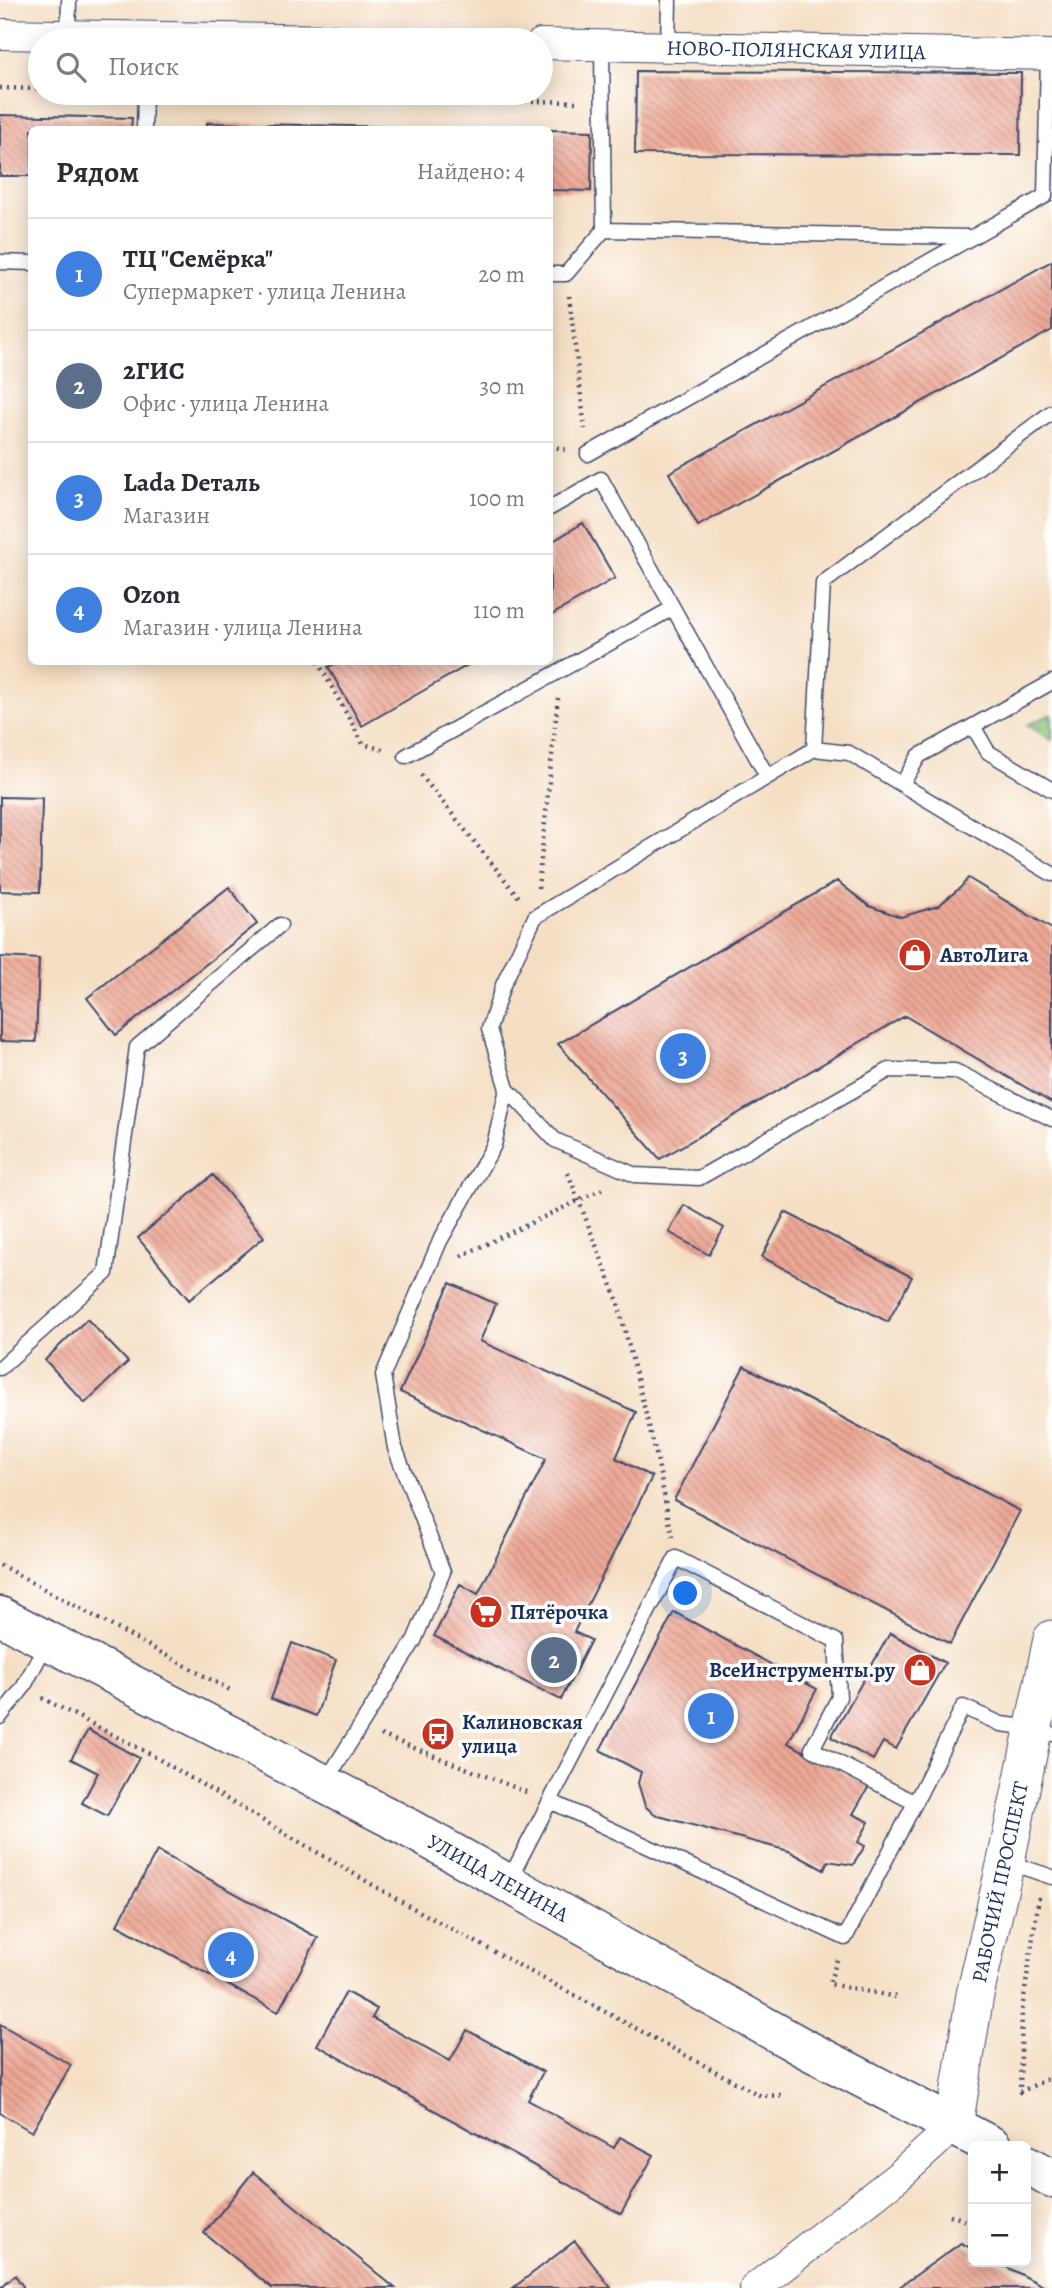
<!DOCTYPE html>
<html lang="ru">
<meta charset="utf-8">
<style>
body{margin:0;font-family:Alegreya,serif;background:#f2f2f3;color:#2b2b33}
.controls{position:absolute;right:21px;bottom:21px;display:grid;overflow:hidden;border-radius:10px;box-shadow:0 4px 18px #0003}
.controls button{width:63px;height:63px;display:grid;place-items:center;padding:0;border:0;border-bottom:2px solid #e1e1e2;background:#fff;color:#2b2b33;font:35px sans-serif}
.you{position:absolute;left:686px;top:1594px;width:24px;height:24px;margin:-18px;border:5px solid #fff;border-radius:50%;background:#1a73e8;box-shadow:0 0 0 10px #1a73e833}
.badge{display:grid;place-items:center;width:46px;height:46px;border-radius:50%;background:#7c3aed;color:#fff;font-size:23px;font-weight:700}
.pin{position:absolute;translate:-50% -50%;border:4px solid #fff;box-shadow:0 2px 7px #0006}
.list{margin:0;padding:0;list-style:none}
h2{display:flex;justify-content:space-between;align-items:center;height:91px;margin:0;padding:0 28px;font-size:30px}
h2 small{font-size:23px;font-weight:400;color:#7c7c81}
.list li{display:grid;grid-template-columns:46px 1fr auto;gap:21px;align-items:center;box-sizing:border-box;height:112px;padding:0 28px;border-top:2px solid #e1e1e2}
.list b{display:block;font-size:26px;white-space:nowrap}
.list p{margin:0;font-size:23px;white-space:nowrap;color:#7c7c81}
.list em{font-size:23px;font-style:normal;color:#7c7c81}
.icon{flex:none;width:38px;height:38px;fill:none;stroke:currentColor;stroke-width:2;stroke-linecap:round;stroke-linejoin:round}
.map{position:relative;flex:none;width:1052px;height:2288px;overflow:hidden}
.search{position:absolute;background:#fff;box-shadow:0 4px 18px #0003;left:28px;top:28px;width:525px;height:77px;display:flex;align-items:center;gap:18px;box-sizing:border-box;padding:0 24px;border-radius:38px;color:#7c7c81;font-size:26px}
.panel{position:absolute;background:#fff;box-shadow:0 4px 18px #0003;left:28px;top:126px;width:525px;height:539px;border-radius:10px}
.map>svg:first-child{display:block}
.grass{fill:url(#grass-tufts);stroke:#547a6c;stroke-width:2}
.building{fill:url(#building-back-hatch)}
.lines{fill:none;stroke-linecap:round;stroke-linejoin:round}
.service-casing{stroke:#3c496d;stroke-width:17}
.minor-casing{stroke:#3c496d;stroke-width:32}
.tertiary-casing{stroke:#3c496d;stroke-width:39}
.secondary-casing{stroke:#3c496d;stroke-width:41}
.path{stroke:#3c496d;stroke-width:4.5;stroke-dasharray:2 5;stroke-linecap:butt}
.service{stroke:#fff;stroke-width:14}
.minor{stroke:#fff;stroke-width:30}
.tertiary{stroke:#fff;stroke-width:37}
.secondary{stroke:#fff;stroke-width:38}
.labels{text-anchor:middle;stroke-width:7;stroke-linejoin:round;paint-order:stroke}
.street-label{font-size:21px;fill:#1b2f5e;stroke:#fff}
.poi-label{font-size:21px;font-weight:bold;fill:#1b2f5e;stroke:#fff;text-anchor:start}
</style>
<div class="map">
<svg width="1052" height="2288" viewBox="0 0 1052 2288">
<defs>
<pattern id="grass-tufts" width="24" height="20" patternUnits="userSpaceOnUse" patternTransform="scale(1.75)"><rect width="24" height="20" fill="#8cc579"/><path d="M3 7l-1-3M5 7V3M7 7l1-3M15 17l-1-3M17 17v-4M19 17l1-3" fill="none" stroke="#72a066"/></pattern>
<pattern id="building-back-hatch" width="6" height="6" patternUnits="userSpaceOnUse" patternTransform="scale(1.75)"><rect width="6" height="6" fill="#eea996"/><path d="M-1 5l2 2M0 0l6 6M5-1l2 2" fill="none" stroke="#c08a7e"/></pattern>
</defs>
<rect width="100%" height="100%" fill="#fff"/>
<filter id="ink" filterUnits="userSpaceOnUse"><feTurbulence type="fractalNoise" baseFrequency=".0143" numOctaves="2"/><feDisplacementMap in="SourceGraphic" scale="14" xChannelSelector="R" yChannelSelector="G"/><feConvolveMatrix kernelMatrix="1 2 1 2 8 2 1 2 1" color-interpolation-filters="sRGB"/></filter>
<filter id="wash" filterUnits="userSpaceOnUse"><feTurbulence type="fractalNoise" baseFrequency=".00686" numOctaves="4" result="noise"/><feDisplacementMap in="SourceGraphic" scale="28" xChannelSelector="R" yChannelSelector="G"/><feGaussianBlur stdDeviation="1.57" result="paint"/><feColorMatrix in="noise" values="0 0 0 0 0 0 0 0 0 0 0 0 0 0 0 0 0 1.4 0 .05"/><feComposite in="paint" operator="in"/></filter>
<g filter="url(#wash)">
<rect width="100%" height="100%" fill="#f5dfc4"/>
<path class="grass" d="M1052,714V740L1027,725Z"/>
<g id="blocks">
<path class="building" d="M636,71L1021,73L1020,155L635,154Z
M0,115L132,118L131,130H32V176H0Z
M207,123L395,127V130H207Z
M550,130L592,131L591,191L550,190Z
M1052,261V330L698,526L669,473Z
M583,523L615,578L550,616V543Z
M338,662H473L362,726L328,667Z
M0,797L42,798L40,892L0,891Z
M968,878L1052,929V1103L905,1016L660,1159L558,1044L837,881L869,906L901,917L938,906L961,887Z
M229,887L257,924L116,1035L87,998Z
M0,957L39,959L36,1042L0,1041Z
M213,1175L264,1237L189,1300L138,1238Z
M684,1205L724,1228L709,1255L669,1232Z
M785,1212L912,1277L888,1322L762,1257Z
M450,1283L496,1304L480,1341L636,1412L616,1458L652,1477L574,1632L591,1640L561,1700L434,1636L460,1584L478,1594L546,1459L400,1392Z
M87,1319L128,1362L85,1403L45,1360Z
M744,1366L1020,1511L950,1644L674,1500Z
M674,1612L817,1689L788,1743L869,1786L853,1814L869,1822L858,1842L865,1846L853,1865L828,1861L824,1870L789,1851L655,1815L645,1806L638,1783L641,1772L600,1750Z
M890,1633L945,1663L896,1749L883,1742L873,1760L831,1737Z
M292,1643L336,1660L316,1716L271,1699Z
M88,1730L139,1758L107,1816L82,1803L98,1773L71,1759Z
M157,1851L318,1938L278,2012L117,1925Z
M346,1992L377,2009L372,2018L450,2061L467,2030L543,2072L528,2100L614,2148L620,2137L654,2155L621,2214L317,2045Z
M0,2024L71,2065L32,2132L0,2113Z
M253,2172L395,2288H272L204,2233Z
M575,2241L611,2288H513Z
M961,2243L973,2249V2262H997L1047,2288H898Z
M15,2275L24,2288H0Z"/>
</g>
</g>
<g filter="url(#ink)">
<use href="#blocks" fill-opacity="0" stroke="#3c496d" stroke-width="2"/>
<g class="lines">
<defs>
<path id="service" d="M68,35L69,0
M602,46L604,230
M668,47L669,0
M144,130L145,93
M0,262L32,263
M550,274H566L604,230L969,237
M588,454L1045,196L1048,55
M550,508L601,479L767,776
M973,726L1052,682
M814,749L823,583L1052,412
M406,756L673,608
M902,784L919,756L973,726L988,752L1052,790
M507,1089L555,1140L635,1175L699,1178L889,1070L955,1071L1052,1119
M0,1368L106,1273L137,1047L280,925
M0,1717L23,1688L47,1642
M324,1784L414,1641L443,1572L395,1448L383,1375L440,1241L494,1145L507,1089L489,1029L503,985L535,917L814,749L849,753L1052,874
M550,1801L845,1938L915,1803
M1007,1862L1052,1877
M508,1882L676,1558L836,1641L839,1697L812,1749L915,1803L963,1707L1001,1724L1033,1728L1052,1734"/>
<path id="minor" d="M0,34L333,40
M541,44L1052,55
M755,2288L900,2175L954,2126"/>
<path id="tertiary" d="M954,2126L975,1995L1006,1861L1052,1639"/>
<path id="secondary" d="M0,1616L396,1821L804,2048L992,2146
M1026,2164L1052,2178"/>
</defs>
<use href="#service" class="service-casing"/>
<use href="#minor" class="minor-casing"/>
<use href="#tertiary" class="tertiary-casing"/>
<use href="#secondary" class="secondary-casing"/>
<path class="path" d="M0,88L40,89
M168,94L579,102
M569,296L585,429
M550,446L567,450
M318,662L363,744L384,750
M421,775L521,900
M538,888L558,698
M568,1173L617,1299L657,1458L672,1537
M461,1256L605,1188
M0,1565L230,1690
M42,1698L150,1754L400,1901L761,2096L782,2095
M381,1735L529,1793
M1039,1897L1022,2010L1020,2092L1052,2077
M837,1960L829,1984L896,1997
M950,2215L973,2223"/>
<use href="#service" class="service"/>
<use href="#minor" class="minor"/>
<use href="#tertiary" class="tertiary"/>
<use href="#secondary" class="secondary"/>
</g>
</g>
<defs>
<symbol id="shop-disc" viewBox="-11 -11 22 22"><circle r="9.5" fill="#c8321e" stroke="#fff"/><path d="M-5-2.5h2.3a2.7 3.5 0 0 1 5.4 0H5L5.5 6h-11ZM-1.5-2.5h3a1.5 2.3 0 0 0-3 0Z" fill="#fff"/></symbol>
<symbol id="supermarket-disc" viewBox="-11 -11 22 22"><circle r="9.5" fill="#c8321e" stroke="#fff"/><path d="M-6-5.5h2.5l.6 2H6L4.5 2H-2.5L-4.4-4H-6ZM-1.5 3.2a1.3 1.3 0 1 0 .1 0ZM3 3.2a1.3 1.3 0 1 0 .1 0Z" fill="#fff"/></symbol>
<symbol id="bus-disc" viewBox="-11 -11 22 22"><circle r="9.5" fill="#c8321e" stroke="#fff"/><path d="M-5-6H5V4H4V6H2V4H-2V6H-4V4H-5ZM-3.5-4V0h7V-4ZM-3.5 1.2v1.5H-2V1.2ZM2 1.2v1.5H3.5V1.2Z" fill="#fff"/></symbol>
</defs>
<g fill-rule="evenodd">
<use href="#shop-disc" x="896" y="936" width="38" height="38"/>
<use href="#supermarket-disc" x="467" y="1593" width="38" height="38"/>
<use href="#shop-disc" x="901" y="1651" width="38" height="38"/>
<use href="#bus-disc" x="419" y="1715" width="38" height="38"/>
</g>
<g class="labels">
<g class="street-label">
<text transform="translate(796 50) rotate(1)" y="7">НОВО-ПОЛЯНСКАЯ УЛИЦА</text>
<text transform="translate(498 1878) rotate(29)" y="7">УЛИЦА ЛЕНИНА</text>
<text transform="translate(1000 1882) rotate(-78)" y="7">РАБОЧИЙ ПРОСПЕКТ</text>
</g>
<g class="poi-label">
<text x="940" y="962">АвтоЛига</text>
<text x="510" y="1619">Пятёрочка</text>
<text x="895" y="1677" text-anchor="end">ВсеИнструменты.ру</text>
<text x="462" y="1729">Калиновская<tspan x="462" dy="24">улица</tspan></text>
</g>
</g>
</svg>
<div class="controls">
<button>+</button>
<button>−</button>
</div>
<div class="you"></div>
<div class="pin badge" style="left:711px;top:1716px;background:#3f7fe0">1</div>
<div class="pin badge" style="left:554px;top:1660px;background:#5c6f8a">2</div>
<div class="pin badge" style="left:683px;top:1056px;background:#3f7fe0">3</div>
<div class="pin badge" style="left:231px;top:1955px;background:#3f7fe0">4</div>
<div class="search"><svg class="icon" aria-label="search" viewBox="0 0 24 24"><circle cx="10" cy="10" r="6"/><path d="M15 15l6 6"/></svg>Поиск</div>
<section class="panel">
<h2>Рядом<small>Найдено: 4</small></h2>
<ul class="list">
<li><span class="badge" style="background:#3f7fe0">1</span><div><b>ТЦ &quot;Семёрка&quot;</b><p>Супермаркет · улица Ленина</p></div><em>20 m</em></li>
<li><span class="badge" style="background:#5c6f8a">2</span><div><b>2ГИС</b><p>Офис · улица Ленина</p></div><em>30 m</em></li>
<li><span class="badge" style="background:#3f7fe0">3</span><div><b>Lada Dеталь</b><p>Магазин</p></div><em>100 m</em></li>
<li><span class="badge" style="background:#3f7fe0">4</span><div><b>Ozon</b><p>Магазин · улица Ленина</p></div><em>110 m</em></li>
</ul>
</section>
</div>
